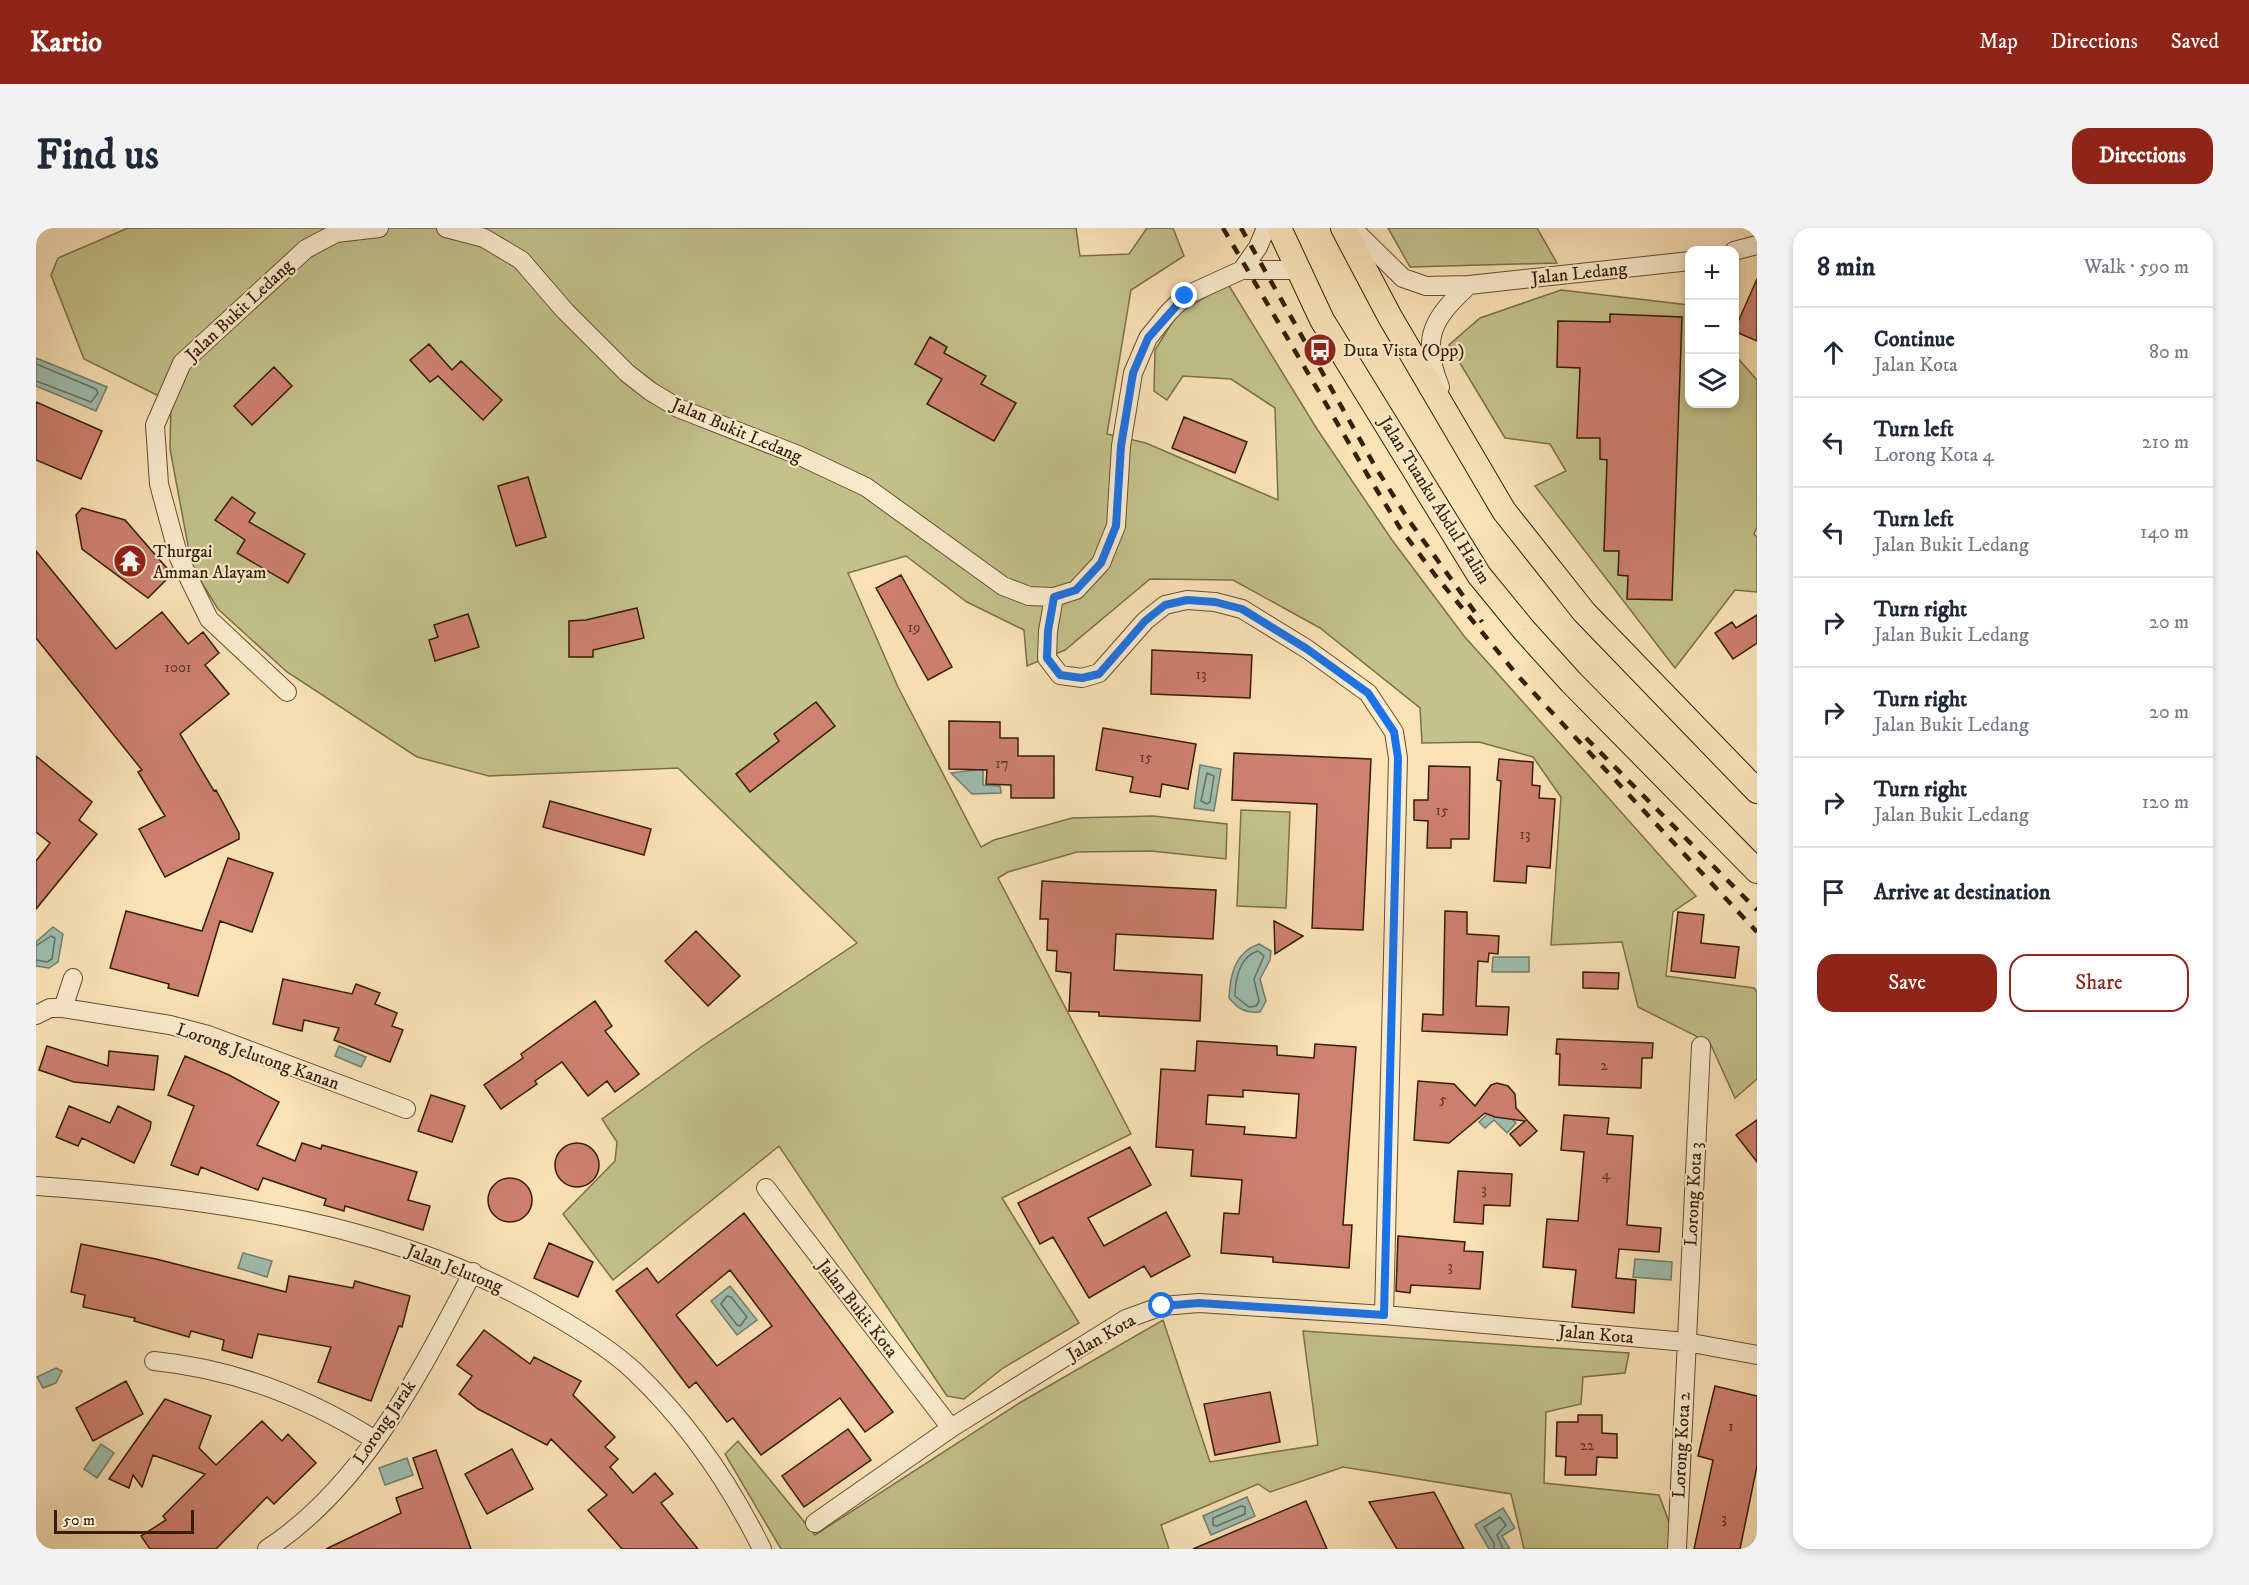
<!DOCTYPE html>
<meta charset="utf-8">
<style>
body{margin:0;font-family:"IM FELL DW Pica",serif;background:#f2f2f3;color:#1f2937}
.controls{position:absolute;right:18px;top:18px;display:grid;overflow:hidden;border-radius:12px;box-shadow:0 3px 9px #0003}
.controls button{width:54px;height:54px;display:grid;place-items:center;padding:0;border:0;border-bottom:2px solid #e0e1e3;background:#fff;color:#1f2937;font:30px sans-serif}
.scale{position:absolute;left:18px;bottom:15px;width:140px;box-sizing:border-box;padding-left:6px;border:3px solid #361e04;border-top:0;font-size:16px;line-height:21px;white-space:nowrap;color:#361e04;-webkit-text-stroke:4px #fcedd0;paint-order:stroke}
.stop{position:absolute;width:18px;height:18px;margin:-14px;border:4px solid #1a73e8;border-radius:50%;background:#fff}
.stop.end{background:#1a73e8;border-color:#fff;box-shadow:0 2px 6px #0008}
.list{margin:0;padding:0;list-style:none}
h2{display:flex;justify-content:space-between;align-items:center;height:78px;margin:0;padding:0 24px;font-size:26px}
h2 small{font-size:20px;font-weight:400;color:#747a83}
.list li{display:grid;grid-template-columns:39px 1fr auto;gap:18px;align-items:center;box-sizing:border-box;height:90px;padding:0 24px;border-top:2px solid #e0e1e3}
.list b{display:block;font-size:22px;white-space:nowrap}
.list p{margin:0;font-size:20px;white-space:nowrap;color:#747a83}
.list em{font-size:20px;font-style:normal;color:#747a83}
.actions{display:flex;gap:12px;padding:18px 24px}
.actions a{flex:1;padding:14px 0;border:2px solid #8f2418;border-radius:18px;text-align:center;font-size:21px;color:#8f2418}
.actions .main{background:#8f2418;color:#fff}
.icon{flex:none;width:33px;height:33px;fill:none;stroke:currentColor;stroke-width:2;stroke-linecap:round;stroke-linejoin:round}
.map{position:relative;flex:none;width:1721px;height:1321px;overflow:hidden;border-radius:18px}
header{display:flex;align-items:center;gap:36px;box-sizing:border-box;height:84px;padding:0 30px;background:#8f2418;color:#fff}
header strong{font-size:28px}
nav{display:flex;gap:33px;margin-inline-start:auto;font-size:21px}
.intro{display:flex;align-items:center;justify-content:space-between;box-sizing:border-box;height:144px;padding:0 36px}
h1{margin:0;font-size:42px}
.button{padding:15px 27px;border-radius:18px;background:#8f2418;color:#fff;font-size:21px;font-weight:700}
main{display:flex;gap:36px;padding:0 36px}
aside{flex:1;background:#fff;border-radius:18px;box-shadow:0 3px 9px #0003}
.map>svg:first-child{display:block}
.green{fill:#c3c28b;stroke:#7c7048;stroke-width:1.5}
.water{fill:#9ebeb0;stroke:#747e6b;stroke-width:1.5}
.lines{fill:none;stroke-linecap:round;stroke-linejoin:round}
.shore{stroke:#6a6e5a;stroke-width:1.5}
.building{fill:#ce8071;stroke:#361e04;stroke-width:1.5;fill-rule:evenodd}
.minor-casing{stroke:#674f31;stroke-width:20}
.major-casing{stroke:#361e04;stroke-width:26}
.minor{stroke:#fcedd0;stroke-width:18}
.major{stroke:#fae3b7;stroke-width:24}
.rail{stroke:#361e04;stroke-width:4.5;stroke-dasharray:10 10;stroke-linecap:butt}
.route{stroke:#1a73e8;stroke-width:8}
.labels{text-anchor:middle;stroke-width:4.5;stroke-linejoin:round;paint-order:stroke}
.number-label{font-size:15px;fill:#5c361f}
.street-label{font-size:18px;fill:#361e04;stroke:#fcedd0}
.poi-label{font-size:18px;fill:#361e04;stroke:#fcedd0;text-anchor:start}
</style>
<header>
<strong>Kartio</strong>
<nav><a>Map</a><a>Directions</a><a>Saved</a></nav>
</header>
<div class="intro"><h1>Find us</h1><a class="button">Directions</a></div>
<main>
<div class="map">
<svg width="1721" height="1321" viewBox="0 0 1721 1321">
<rect width="100%" height="100%" fill="#fae3b7"/>
<filter id="stains"><feTurbulence type="fractalNoise" baseFrequency=".00333" numOctaves="4"/><feColorMatrix values="0 0 0 0 .2 0 0 0 0 .09 0 0 0 0 .02 0 0 0 .5 -.17"/></filter>
<radialGradient id="worn" r=".72"><stop offset=".6" stop-color="#630" stop-opacity="0"/><stop offset="1" stop-color="#630" stop-opacity=".3"/></radialGradient>
<path class="green" d="M92,0H1040L1044,28L1093,26L1111,0H1137L1148,28L1095,62L1071,206L1110,215L1242,272L1239,180L1195,151L1147,148L1131,172L1118,163L1119,122L1142,85L1192,56L1281,201L1356,312L1428,408L1660,668L1637,684L1630,748L1718,760L1721,764V851L1699,870L1674,815L1602,779L1586,714L1515,717L1525,569L1497,529L1443,514L1386,515L1384,480L1284,400L1197,352L1114,351L1029,422L991,438L988,402L931,374L870,328L812,345L862,459L945,619L958,612L1036,590L1117,588L1191,596L1190,631L1115,623L1041,624L972,644L962,650L1095,906L966,970L1043,1095L967,1140L928,1171L911,1168L743,918L577,1052L527,986L579,933L581,914L566,891L665,819L821,715L642,540L453,548L381,529L251,444L182,381L156,339L134,221L135,174L48,131L15,47L22,30Z
M1352,0H1501L1521,35L1374,39Z
M1525,62L1653,77L1654,176H1698L1699,127L1721,152V299L1718,306L1721,309V364L1699,362L1639,440L1499,258L1530,243L1514,216L1469,210L1413,117L1444,90Z
M1205,582L1254,584L1250,680L1201,678Z
M1127,1092L1174,1234L1282,1217L1267,1103L1593,1125L1589,1145L1547,1149L1545,1176L1510,1184L1508,1255L1623,1267L1643,1321H1488L1475,1266L1307,1239L1234,1264L1222,1256L1125,1297L1133,1321H745L689,1226L702,1213L779,1307L985,1174Z"/>
<path class="water" d="M0,130L71,159L60,183L0,158Z
M1164,537L1185,541L1178,583L1158,580Z
M947,541V557L964,558L965,565L936,566L915,545Z
M17,699L27,706L22,734L13,740L0,738V714Z
M1223,716L1235,723L1234,732L1224,751L1230,773L1224,784C1209,785 1202,781 1193,770C1194,747 1199,724 1223,716Z
M1457,729H1493V744H1456Z
M303,818L330,829L325,839L299,828Z
M1462,876L1480,895L1471,905L1458,892L1449,900L1443,894Z
M207,1025L236,1033L231,1049L202,1040Z
M1599,1031L1636,1034L1635,1052L1597,1049Z
M694,1058L721,1092L701,1107L675,1073Z
M20,1140L26,1143L20,1155L7,1160L1,1149Z
M65,1216L78,1225L61,1250L48,1241Z
M371,1230L377,1247L349,1257L343,1240Z
M1211,1269L1219,1288L1175,1307L1167,1288Z
M1467,1280L1479,1300L1466,1308L1474,1321H1453L1439,1297Z"/>
<g class="lines">
<path class="shore" d="M0,136L60,161L62,165L55,174L0,153
M1171,545L1178,548L1174,574L1171,576L1165,573Z
M0,718L15,708L19,710L16,731L11,734L0,732
M1222,723L1228,728L1218,751L1223,773L1220,778L1213,779L1199,768C1199,751 1204,728 1222,723Z
M691,1068L695,1069L711,1089L704,1098L701,1097L685,1076Z
M1205,1278L1209,1279V1286L1181,1298L1177,1297V1290Z
M1458,1321V1315L1448,1299L1464,1289L1470,1297L1461,1307L1467,1321"/>
</g>
<path class="building" d="M1721,51V113L1698,103Z
M1574,86L1646,89L1636,372L1591,371L1592,348L1582,347L1583,323H1568L1571,232L1564,231V210H1541L1544,140L1521,139L1522,93L1574,94Z
M894,109L911,119L908,125L950,148L945,156L980,175L958,213L891,176L906,151L879,136Z
M393,116L416,142L425,133L466,172L447,192L402,148L394,154L374,132Z
M238,139L256,158L216,197L198,178Z
M0,174L66,203L45,251L0,232Z
M1148,189L1211,214L1199,245L1136,220Z
M492,249L510,309L480,318L462,258Z
M196,269L219,285L213,294L269,326L252,355L201,325L209,312L179,292Z
M46,280L89,292L136,346L112,370L46,321L40,287Z
M0,323L80,421L126,384L152,416L167,404L183,425L169,437L193,466L144,506L178,563L180,562L203,605V611L129,649L103,601L129,588L102,544L106,542L0,410Z
M865,347L916,439L892,452L840,360Z
M601,380L608,410L557,422V429H533V393L550,392Z
M432,386L443,419L399,433L393,412L402,409L398,397Z
M1721,387V415L1697,431L1679,405L1696,394L1700,400Z
M1116,422L1216,427L1214,470L1115,466Z
M780,474L799,498L714,564L700,546L743,513L738,506Z
M913,493L964,494V510H982V528H1018V570H975V557L950,556L951,542L913,541Z
M1067,500L1160,516L1152,561L1126,556L1124,569L1094,564L1097,549L1060,542Z
M1198,525L1335,531L1327,702L1276,700L1281,576L1196,572Z
M0,528L56,574L43,592L61,606L0,681V633L14,615L0,604Z
M1463,531L1497,534L1496,557L1504,558L1503,570L1519,571L1514,640L1491,638L1490,655L1458,653L1465,553L1461,552Z
M1393,538L1434,539L1433,611H1415V620H1391L1392,593L1378,592V572H1392Z
M514,573L615,601L608,627L507,599Z
M192,630L237,645L216,704L184,693L162,768L132,760L133,756L74,740L90,683L166,703Z
M1006,653L1180,662L1177,711L1080,706L1078,742L1166,747L1164,793L1063,788V784L1033,783L1035,745L1020,743L1021,723L1011,722L1012,691H1004Z
M1409,683L1431,684V706L1463,708L1462,726L1453,725L1452,734L1442,733L1440,778L1473,779L1471,807L1386,803L1387,786L1407,787Z
M1642,684L1668,687L1665,715L1703,719L1699,750L1635,743Z
M1238,693L1267,708L1239,726Z
M660,703L704,748L672,778L629,733Z
M1547,744L1583,745L1582,761L1547,760Z
M247,751L316,766L320,756L344,765L339,776L361,785L356,798L367,802L354,834L298,812L303,800L268,792L266,803L237,796Z
M559,773L576,798L569,803L603,846L579,864L571,853L552,868L526,834L499,853L501,856L465,881L448,857L487,830L485,826Z
M1521,811L1617,815L1616,830H1606L1605,860L1523,857L1524,826H1520Z
M1161,813L1241,818V827L1278,830L1279,816L1320,819L1307,997H1316L1313,1040L1237,1034V1029L1185,1025L1188,985L1203,986L1206,952L1155,948L1157,922L1120,919L1125,841L1159,843ZM1207,862L1263,866L1260,910L1208,906L1209,899L1170,896L1172,867L1207,869Z
M11,818L72,838L73,823L122,828L118,862L38,854L3,842Z
M149,828L193,847L243,874L221,917L259,933L266,915L285,921L286,917L381,944L372,972L394,978L387,1002L309,978L308,983L288,977L290,971L227,950L222,962L165,939L162,947L135,937L158,878L132,867Z
M1382,853L1418,856L1439,878L1455,857L1461,855L1472,858L1479,866L1480,880L1501,903L1484,918L1474,906L1489,893L1459,889L1449,885L1413,915L1378,912Z
M395,867L429,878L416,914L382,903Z
M33,878L74,895L82,878L115,894L114,901L98,935L46,910L42,918L20,909Z
M1528,887L1573,890L1571,906L1597,908L1591,997L1625,1000L1623,1024L1583,1021L1580,1050L1600,1052L1598,1085L1536,1079L1540,1042L1507,1039L1511,991L1542,993L1548,924L1525,922Z
M1721,892V934L1700,907Z
M519 937a22 22 0 1 1 44 0a22 22 0 1 1-44 0Z
M1094,919L1115,957L1052,990L1068,1018L1130,984L1154,1028L1115,1049L1108,1038L1053,1070L1017,1009L1004,1016L982,975Z
M1422,943L1476,946L1474,978L1448,977L1447,996L1418,994Z
M452 972a22 22 0 1 1 44 0a22 22 0 1 1-44 0Z
M708,985L857,1184L829,1204L804,1170L725,1227L697,1190L691,1194L660,1154L653,1160L580,1063L611,1040L622,1055ZM694,1042L736,1098L681,1138L640,1087Z
M1362,1008L1429,1014L1428,1023L1447,1024L1444,1061L1375,1057L1374,1065L1360,1063Z
M513,1015L557,1034L542,1069L498,1050Z
M45,1016L120,1031L250,1064L253,1048L317,1060L319,1053L374,1068L366,1099L363,1098L335,1173L282,1154L295,1119L222,1106L216,1130L186,1122L188,1112L155,1103L153,1109L98,1093L99,1090L47,1079L49,1067L35,1064Z
M448,1102L494,1136L498,1129L545,1153L537,1167L579,1209L569,1219L582,1231L574,1239L597,1265L619,1245L637,1266L625,1275L662,1321H586L552,1282L571,1267L515,1211L511,1217L442,1181L423,1166L436,1148L421,1137Z
M90,1153L107,1186L57,1213L40,1180Z
M1679,1158L1721,1168V1238L1704,1321H1658L1677,1232L1662,1228Z
M1234,1164L1244,1214L1179,1227L1168,1176Z
M129,1171L175,1188L163,1220L180,1237L226,1193L246,1213L252,1206L280,1235L238,1276L231,1269L180,1321H114L105,1308L130,1292L127,1288L169,1246L117,1227L106,1259L97,1247L93,1260L73,1251Z
M1542,1187H1566V1205L1581,1206V1230L1561,1229L1560,1247H1529L1530,1229L1520,1228L1521,1194H1542Z
M812,1201L835,1232L768,1279L746,1248Z
M476,1221L497,1261L451,1286L429,1246Z
M400,1222L435,1321H290L365,1285L360,1270L387,1260L377,1230Z
M1398,1264L1428,1321H1361L1333,1274Z
M1270,1273L1291,1321H1157Z"/>
<g class="lines">
<defs>
<path id="minor" d="M410,0L448,10L485,32L529,83L591,145L614,163L642,180L762,227L830,259L967,358L993,368L1018,369L1040,362L1065,335L1080,298L1085,218L1097,145L1112,110L1132,85L1149,68L1206,42H1262
M1316,0L1367,50L1390,58L1433,57L1654,33
M1698,23L1721,17
M1206,42L1222,19L1230,0
M1404,159C1384,110 1397,90 1433,57
M1018,369L1012,403L1011,430L1024,447L1046,450L1063,445L1109,393L1129,377L1151,372L1179,374L1206,381L1271,421L1332,465L1358,504L1362,530L1348,1087
M251,464L173,391L143,330L123,256L119,197L146,135L270,21L300,5L343,0
M27,780L37,750
M0,787L14,780H27L134,797L172,807L370,881
M0,958C177,970 364,995 519,1088C545,1103 574,1121 597,1142C652,1194 693,1254 726,1321
M730,960L915,1200
M118,1133C198,1141 271,1169 339,1212
M779,1295L915,1200L1090,1091L1126,1078L1163,1075L1348,1087L1650,1114L1721,1127
M231,1321C328,1258 384,1144 437,1044
M1641,1321L1665,818"/>
<path id="major" d="M1243,0L1286,92L1443,347L1488,402L1535,454L1721,643
M1307,0L1354,89L1468,283L1548,384L1721,563"/>
</defs>
<use href="#minor" class="minor-casing"/>
<use href="#major" class="major-casing"/>
<use href="#minor" class="minor"/>
<use href="#major" class="major"/>
<path class="rail" d="M1187,0L1331,246L1364,300L1399,347L1482,448L1721,704
M1205,0L1340,240L1374,294L1446,394
M1550,510L1721,682"/>
</g>
<g class="lines">
<path class="route" d="M1126,1078L1163,1075L1348,1087L1362,530L1358,504L1332,465L1271,421L1206,381L1179,374L1151,372L1129,377L1109,393L1063,446L1046,450L1024,447L1011,430L1012,403L1018,369L1040,362L1065,335L1080,298L1085,218L1097,145L1112,110L1149,68"/>
</g>
<defs>
<symbol id="bus-disc" viewBox="-11 -11 22 22"><circle r="9.5" fill="#8f2418" stroke="#fcedd0"/><path d="M-5-6H5V4H4V6H2V4H-2V6H-4V4H-5ZM-3.5-4V0h7V-4ZM-3.5 1.2v1.5H-2V1.2ZM2 1.2v1.5H3.5V1.2Z" fill="#fff"/></symbol>
<symbol id="temple-disc" viewBox="-11 -11 22 22"><circle r="9.5" fill="#8f2418" stroke="#fcedd0"/><path d="M0-6L5-2H3V0L6.5 2.5H4V6H1.5V3h-3V6H-4V2.5H-6.5L-3 0V-2H-5Z" fill="#fff"/></symbol>
</defs>
<g fill-rule="evenodd">
<use href="#bus-disc" x="1265" y="103" width="38" height="38"/>
<use href="#temple-disc" x="75" y="314" width="38" height="38"/>
</g>
<g class="labels">
<g class="number-label">
<text x="878" y="404">19</text>
<text x="142" y="444">1001</text>
<text x="1165" y="451">13</text>
<text x="1110" y="534">15</text>
<text x="966" y="540">17</text>
<text x="1406" y="587">15</text>
<text x="1489" y="611">13</text>
<text x="1568" y="842">2</text>
<text x="1407" y="876">5</text>
<text x="1570" y="951">4</text>
<text x="1448" y="966">3</text>
<text x="1414" y="1043">3</text>
<text x="1695" y="1203">1</text>
<text x="1551" y="1222">22</text>
<text x="1688" y="1295">3</text>
</g>
<g class="street-label">
<text transform="translate(1543 45) rotate(-6)" y="6">Jalan Ledang</text>
<text transform="translate(203 82) rotate(-43)" y="6">Jalan Bukit Ledang</text>
<text transform="translate(701 202) rotate(23)" y="6">Jalan Bukit Ledang</text>
<text transform="translate(1399 272) rotate(58)" y="6">Jalan Tuanku Abdul Halim</text>
<text transform="translate(222 828) rotate(19)" y="6">Lorong Jelutong Kanan</text>
<text transform="translate(1657 966) rotate(-87)" y="6">Lorong Kota 3</text>
<text transform="translate(419 1040) rotate(22)" y="6">Jalan Jelutong</text>
<text transform="translate(822 1080) rotate(52)" y="6">Jalan Bukit Kota</text>
<text transform="translate(1560 1106) rotate(5)" y="6">Jalan Kota</text>
<text transform="translate(1065 1109) rotate(-30)" y="6">Jalan Kota</text>
<text transform="translate(348 1194) rotate(-56)" y="6">Lorong Jarak</text>
<text transform="translate(1645 1217) rotate(-87)" y="6">Lorong Kota 2</text>
</g>
<g class="poi-label">
<text x="1307" y="128">Duta Vista (Opp)</text>
<text x="117" y="329">Thurgai<tspan x="117" dy="21">Amman Alayam</tspan></text>
</g>
</g>
<rect width="100%" height="100%" filter="url(#stains)"/>
<rect width="100%" height="100%" fill="url(#worn)"/>
</svg>
<div class="controls">
<button>+</button>
<button>−</button>
<button><svg class="icon" aria-label="layers" viewBox="0 0 24 24"><path d="M12 4l9 5-9 5-9-5zM3 14l9 5 9-5"/></svg></button>
</div>
<div class="scale">50 m</div>
<div class="stop" style="left:1126px;top:1078px"></div>
<div class="stop end" style="left:1149px;top:68px"></div>
</div>
<aside>
<h2>8 min<small>Walk · 590 m</small></h2>
<ul class="list">
<li><svg class="icon" aria-label="ahead" viewBox="0 0 24 24"><path d="M12 20V5M6 11l6-6 6 6"/></svg><div><b>Continue</b><p>Jalan Kota</p></div><em>80 m</em></li>
<li><svg class="icon" aria-label="left" viewBox="0 0 24 24"><path d="M17 20v-9H6M10 6l-5 5 5 5"/></svg><div><b>Turn left</b><p>Lorong Kota 4</p></div><em>210 m</em></li>
<li><svg class="icon" aria-label="left" viewBox="0 0 24 24"><path d="M17 20v-9H6M10 6l-5 5 5 5"/></svg><div><b>Turn left</b><p>Jalan Bukit Ledang</p></div><em>140 m</em></li>
<li><svg class="icon" aria-label="right" viewBox="0 0 24 24"><path d="M7 20v-9h11M14 6l5 5-5 5"/></svg><div><b>Turn right</b><p>Jalan Bukit Ledang</p></div><em>20 m</em></li>
<li><svg class="icon" aria-label="right" viewBox="0 0 24 24"><path d="M7 20v-9h11M14 6l5 5-5 5"/></svg><div><b>Turn right</b><p>Jalan Bukit Ledang</p></div><em>20 m</em></li>
<li><svg class="icon" aria-label="right" viewBox="0 0 24 24"><path d="M7 20v-9h11M14 6l5 5-5 5"/></svg><div><b>Turn right</b><p>Jalan Bukit Ledang</p></div><em>120 m</em></li>
<li><svg class="icon" aria-label="arrive" viewBox="0 0 24 24"><path d="M6 21V4h12l-3 4 3 4H6"/></svg><div><b>Arrive at destination</b></div></li>
</ul>
<div class="actions"><a class="main">Save</a><a>Share</a></div>
</aside>
</main>
